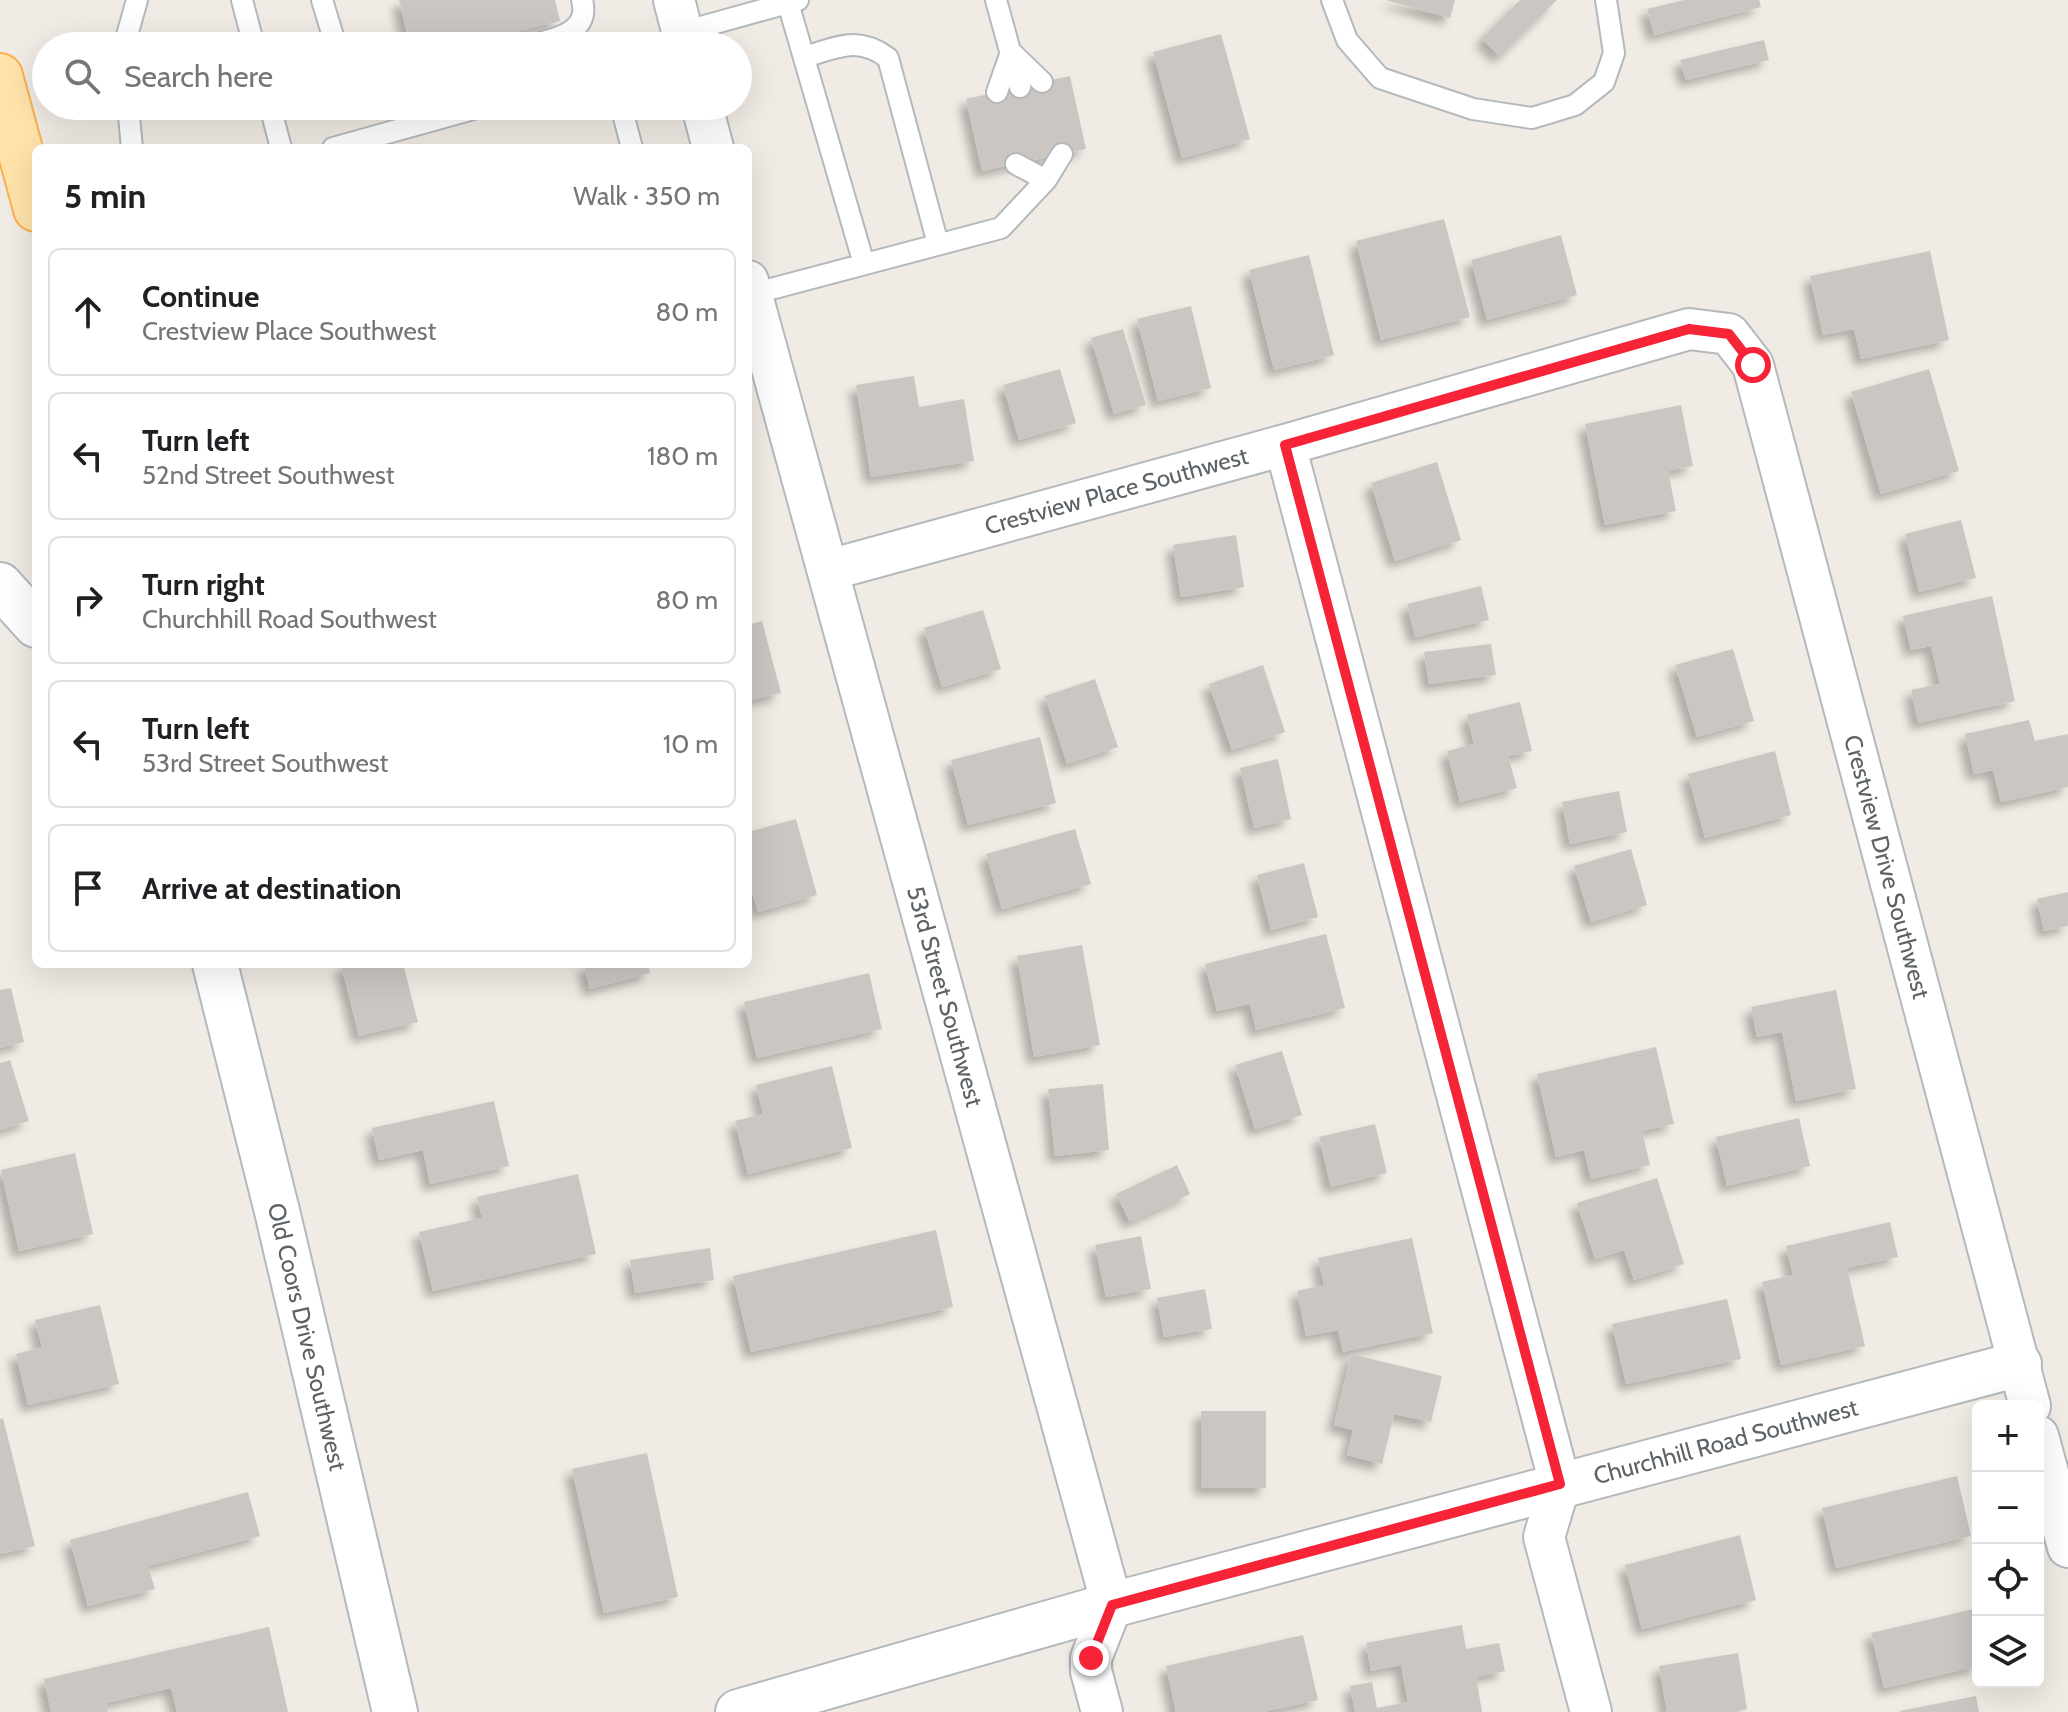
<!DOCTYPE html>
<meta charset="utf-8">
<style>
body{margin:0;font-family:Cabin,sans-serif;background:#f2f2f2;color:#202124}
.controls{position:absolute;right:24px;bottom:24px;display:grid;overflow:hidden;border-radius:12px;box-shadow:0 8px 32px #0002}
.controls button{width:72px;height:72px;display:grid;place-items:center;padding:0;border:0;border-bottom:2px solid #e0e0e0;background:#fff;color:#202124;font:40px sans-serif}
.stop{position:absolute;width:24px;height:24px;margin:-18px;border:6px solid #f72337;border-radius:50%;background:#fff}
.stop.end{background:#f72337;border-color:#fff;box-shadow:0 2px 8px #0008}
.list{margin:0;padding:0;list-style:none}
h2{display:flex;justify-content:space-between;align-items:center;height:104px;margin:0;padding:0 32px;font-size:34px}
h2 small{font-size:26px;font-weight:400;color:#757577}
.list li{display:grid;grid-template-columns:52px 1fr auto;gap:24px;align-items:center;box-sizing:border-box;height:128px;margin:0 16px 16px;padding:0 16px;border:2px solid #e0e0e0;border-radius:12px}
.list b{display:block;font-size:30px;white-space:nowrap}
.list p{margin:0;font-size:26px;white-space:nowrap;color:#757577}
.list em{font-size:26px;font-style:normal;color:#757577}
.icon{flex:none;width:44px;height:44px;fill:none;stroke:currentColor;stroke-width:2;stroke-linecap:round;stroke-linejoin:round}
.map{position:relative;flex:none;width:2068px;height:1712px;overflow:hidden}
.search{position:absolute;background:#fff;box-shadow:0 8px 32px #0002;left:32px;top:32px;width:720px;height:88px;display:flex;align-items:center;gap:20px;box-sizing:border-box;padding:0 28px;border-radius:44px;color:#757577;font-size:30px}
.panel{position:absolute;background:#fff;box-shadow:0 8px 32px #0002;left:32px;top:144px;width:720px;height:824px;border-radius:12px}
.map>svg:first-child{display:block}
.building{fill:#cbc6c1;filter:url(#shadow)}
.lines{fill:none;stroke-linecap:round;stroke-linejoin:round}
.service-casing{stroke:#b5b9bc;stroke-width:24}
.minor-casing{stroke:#b5b9bc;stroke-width:44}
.tertiary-casing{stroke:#b5b9bc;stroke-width:48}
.secondary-casing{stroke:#b3b9bd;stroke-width:48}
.primary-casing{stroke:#fdaf50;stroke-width:48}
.service{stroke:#fff;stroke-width:20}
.minor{stroke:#fff;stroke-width:40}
.tertiary{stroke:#fff;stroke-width:44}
.secondary{stroke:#fff;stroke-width:44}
.primary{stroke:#ffe3aa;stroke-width:44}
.route{stroke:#f72337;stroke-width:10}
.labels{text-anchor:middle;stroke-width:6;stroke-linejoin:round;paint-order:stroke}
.street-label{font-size:24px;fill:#5c6266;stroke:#fff}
</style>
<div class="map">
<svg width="2068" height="1712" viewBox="0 0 2068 1712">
<defs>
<filter id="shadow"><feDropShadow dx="-7" dy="7" stdDeviation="4" flood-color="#0004"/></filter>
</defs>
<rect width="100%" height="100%" fill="#f0ebe4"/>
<path class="building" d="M399,0H555L560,21L456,46H410Z
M1386,0H1455L1450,18Z
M1520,0H1557L1500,57L1482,39Z
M1684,0H1759L1761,7L1654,35L1647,9Z
M1221,34L1250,139L1182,158L1153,52Z
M1764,40L1769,60L1686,80L1680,60Z
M1070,76L1086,149L982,171L966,99Z
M1444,219L1470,317L1381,340L1356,241Z
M1561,235L1577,295L1487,320L1471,260Z
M1930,251L1949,340L1861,359L1854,329L1823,335L1810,276Z
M1309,255L1334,355L1274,370L1249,270Z
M1191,306L1211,388L1158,401L1137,319Z
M1123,329L1146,405L1114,414L1091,338Z
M1060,369L1076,423L1019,440L1003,385Z
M1929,369L1959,471L1881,494L1851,392Z
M914,376L919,407L964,399L974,461L871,477L856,385Z
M1681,405L1693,466L1668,471L1676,511L1605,525L1585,424Z
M1437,462L1461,540L1395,561L1371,483Z
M1961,520L1976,578L1919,592L1905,534Z
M1236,535L1244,587L1181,597L1173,545Z
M1481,586L1489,620L1415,637L1407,604Z
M1992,596L2015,701L1918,723L1911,690L1940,684L1931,646L1911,650L1903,616Z
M983,610L1001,669L942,687L924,628Z
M762,621L781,693L748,701V625Z
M1491,644L1496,675L1429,684L1424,652Z
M1733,649L1754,721L1697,737L1675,665Z
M1263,665L1285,732L1232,750L1209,684Z
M1095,679L1118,747L1067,764L1045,696Z
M1520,702L1532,751L1508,756L1517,788L1460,802L1447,751L1474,744L1467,715Z
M2029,720L2035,741L2068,734V787L2001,802L1993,770L1974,774L1965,734Z
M1040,737L1056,803L968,825L951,760Z
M1775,751L1791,815L1705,838L1688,774Z
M1278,759L1291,819L1254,828L1240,768Z
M1619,791L1627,832L1570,844L1562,802Z
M796,819L817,895L758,912L748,878V832Z
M1075,829L1091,884L1002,909L986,854Z
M1631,849L1647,905L1591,922L1574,866Z
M1304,863L1318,917L1271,930L1257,875Z
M2068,892V926L2044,931L2037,899Z
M1326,934L1345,1008L1256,1030L1250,1004L1217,1011L1205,964Z
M1082,945L1100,1045L1034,1057L1017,956Z
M341,964H403L418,1022L359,1036Z
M584,964H648L650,973L590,989Z
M869,973L882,1029L757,1058L744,1002Z
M11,988L24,1042L0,1048V990Z
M1836,990L1856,1089L1796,1101L1782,1032L1757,1037L1751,1007Z
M1656,1047L1674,1124L1642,1131L1650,1165L1591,1179L1584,1150L1556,1157L1537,1074Z
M1282,1051L1302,1115L1255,1129L1235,1065Z
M10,1060L29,1121L0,1130V1063Z
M832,1066L852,1148L748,1174L735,1121L763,1114L756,1085Z
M1103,1084L1109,1150L1055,1156L1048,1089Z
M494,1101L509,1166L430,1184L423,1150L379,1160L372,1128Z
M1799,1118L1810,1166L1727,1186L1716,1137Z
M1375,1124L1387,1173L1331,1187L1319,1137Z
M75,1153L93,1234L19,1251L1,1170Z
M1177,1165L1190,1194L1130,1222L1116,1194Z
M578,1174L596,1254L433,1291L419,1232L482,1218L477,1197Z
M1657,1178L1684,1264L1634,1280L1624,1250L1595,1259L1577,1203Z
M1890,1222L1898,1257L1847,1268L1865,1346L1781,1365L1762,1282L1793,1275L1786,1246Z
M936,1230L953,1307L751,1352L733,1276Z
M1141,1236L1151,1289L1106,1297L1095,1245Z
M1412,1238L1433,1333L1343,1352L1338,1330L1306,1336L1297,1291L1324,1285L1318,1258Z
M710,1248L714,1280L635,1293L630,1260Z
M1205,1289L1212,1329L1164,1337L1157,1298Z
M1727,1299L1741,1359L1626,1384L1612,1324Z
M100,1305L119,1384L28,1405L16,1354L42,1347L35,1320Z
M1351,1354L1442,1376L1431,1422L1394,1414L1382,1464L1347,1455L1353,1430L1334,1425Z
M1201,1411H1266V1488H1201Z
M3,1418L35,1546L0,1554V1419Z
M647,1453L678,1597L604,1613L572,1469Z
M1957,1476L1971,1536L1836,1568L1822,1508Z
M248,1492L260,1536L148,1566L155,1589L88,1606L70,1540Z
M1740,1535L1756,1600L1642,1629L1625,1565Z
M1978,1608V1666L1884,1688L1871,1633Z
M1462,1625L1466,1649L1499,1643L1505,1671L1476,1677L1482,1712H1355L1350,1686L1372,1682L1377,1708L1408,1702L1401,1665L1371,1671L1366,1643Z
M269,1627L288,1712H177L171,1688L106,1703L108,1712H51L44,1679Z
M1303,1635L1318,1700L1263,1712H1176L1166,1666Z
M1738,1653L1747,1709L1732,1712H1667L1659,1666Z
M1976,1696L1979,1712H1901L1900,1711Z"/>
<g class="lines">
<defs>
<path id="service" d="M242,0L254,46
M322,0L336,46
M996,0L1020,87
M1332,0L1347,40L1380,78L1473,109L1532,118L1575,105L1604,82L1614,53L1606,0
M788,3L864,264
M683,32L798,0
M124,46L137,0
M527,46C551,40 591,34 582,0
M1011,52L1042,82
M804,57C837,48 857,35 888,58L938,244
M997,92L1011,52
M128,106L132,148
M270,106L281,148
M621,106L632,148
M333,148L484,106
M1016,164L1046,180
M752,294L1001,228L1046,180L1062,154"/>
<g id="minor">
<path d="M674,0L686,46"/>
<path d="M702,106L713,148"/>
<path id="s1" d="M748,281L1112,1605L1091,1658V1671L1102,1712"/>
<path d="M1285,445L1560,1484L1544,1537L1591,1712"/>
<path id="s2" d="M829,570L1285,445L1689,329L1729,334L1753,365L2030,1406"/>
<path d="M2038,1436L2068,1547"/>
</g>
<g id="tertiary">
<path id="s3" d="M738,1712L1112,1605L2019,1364"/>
</g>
<g id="secondary">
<path d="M0,585L36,625"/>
<path id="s4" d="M215,964L277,1211L395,1712"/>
</g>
<path id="primary" d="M0,76L36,209"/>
</defs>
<use href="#service" class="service-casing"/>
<use href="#minor" class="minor-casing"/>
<use href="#tertiary" class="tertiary-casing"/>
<use href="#secondary" class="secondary-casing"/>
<use href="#primary" class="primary-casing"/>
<use href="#service" class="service"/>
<use href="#minor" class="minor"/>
<use href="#tertiary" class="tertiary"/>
<use href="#secondary" class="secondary"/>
<use href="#primary" class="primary"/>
</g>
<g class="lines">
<path class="route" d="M1091,1658L1112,1605L1560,1484L1285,445L1689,329L1729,334L1753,365"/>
</g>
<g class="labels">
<g class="street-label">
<text dy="8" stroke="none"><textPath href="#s2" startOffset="298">Crestview Place Southwest</textPath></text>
<text dy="8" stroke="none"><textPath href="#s2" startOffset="1492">Crestview Drive Southwest</textPath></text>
<text dy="8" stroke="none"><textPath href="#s1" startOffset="742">53rd Street Southwest</textPath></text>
<text dy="8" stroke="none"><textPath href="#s4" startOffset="384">Old Coors Drive Southwest</textPath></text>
<text dy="8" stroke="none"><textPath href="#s3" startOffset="1024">Churchhill Road Southwest</textPath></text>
</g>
</g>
</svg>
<div class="controls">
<button>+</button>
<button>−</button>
<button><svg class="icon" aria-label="locate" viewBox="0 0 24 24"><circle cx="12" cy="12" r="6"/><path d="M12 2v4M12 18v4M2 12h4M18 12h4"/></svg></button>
<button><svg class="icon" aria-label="layers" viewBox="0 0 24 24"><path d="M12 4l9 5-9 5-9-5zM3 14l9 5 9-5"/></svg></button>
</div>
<div class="stop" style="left:1753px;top:365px"></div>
<div class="stop end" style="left:1091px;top:1658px"></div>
<div class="search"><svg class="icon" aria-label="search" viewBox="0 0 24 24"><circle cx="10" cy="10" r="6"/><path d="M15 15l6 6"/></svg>Search here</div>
<section class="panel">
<h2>5 min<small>Walk · 350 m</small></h2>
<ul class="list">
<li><svg class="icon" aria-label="ahead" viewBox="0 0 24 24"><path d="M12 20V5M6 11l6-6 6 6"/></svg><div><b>Continue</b><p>Crestview Place Southwest</p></div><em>80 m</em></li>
<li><svg class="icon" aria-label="left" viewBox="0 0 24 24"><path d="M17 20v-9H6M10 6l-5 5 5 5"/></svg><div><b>Turn left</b><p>52nd Street Southwest</p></div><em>180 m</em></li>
<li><svg class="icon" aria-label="right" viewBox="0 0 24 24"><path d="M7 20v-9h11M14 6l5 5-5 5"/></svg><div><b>Turn right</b><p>Churchhill Road Southwest</p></div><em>80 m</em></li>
<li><svg class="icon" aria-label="left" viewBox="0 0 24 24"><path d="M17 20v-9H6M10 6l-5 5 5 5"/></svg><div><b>Turn left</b><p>53rd Street Southwest</p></div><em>10 m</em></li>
<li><svg class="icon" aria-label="arrive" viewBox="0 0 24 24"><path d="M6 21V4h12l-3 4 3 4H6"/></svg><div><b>Arrive at destination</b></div></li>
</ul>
</section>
</div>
